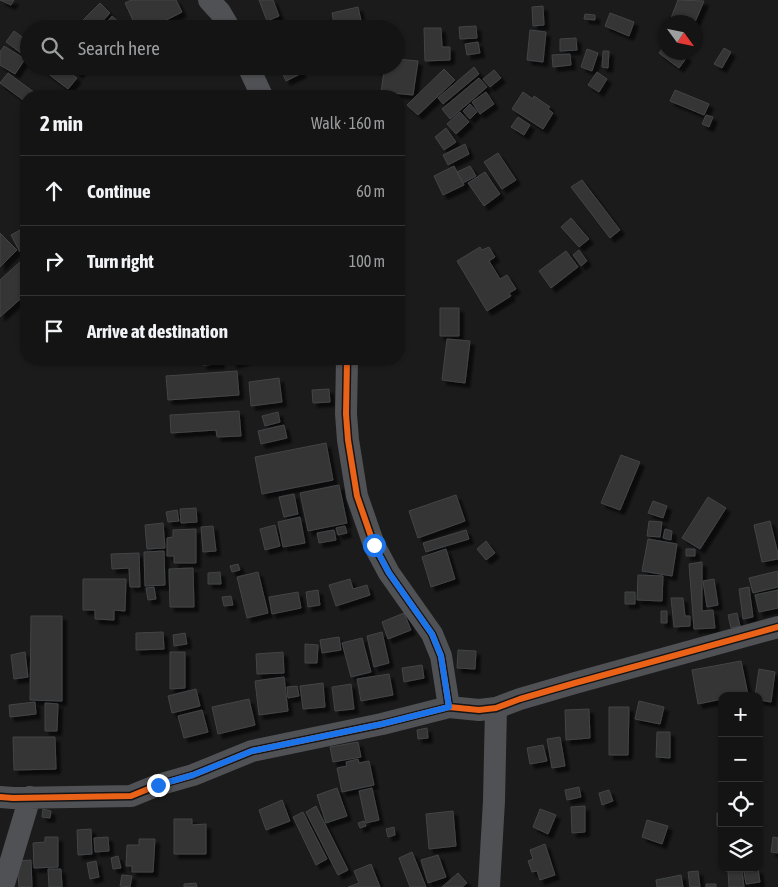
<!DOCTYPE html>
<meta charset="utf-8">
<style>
body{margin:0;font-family:"Asap Condensed",sans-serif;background:#212122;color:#f1f3f6}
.controls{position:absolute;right:15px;bottom:15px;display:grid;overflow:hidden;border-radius:10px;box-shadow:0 1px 4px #0004}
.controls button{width:45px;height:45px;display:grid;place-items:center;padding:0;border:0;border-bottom:1px solid #333334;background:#141414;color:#f1f3f6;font:25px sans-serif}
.compass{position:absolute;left:658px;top:15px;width:45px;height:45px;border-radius:50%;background:#141414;box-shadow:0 1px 4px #0004;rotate:123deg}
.stop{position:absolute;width:15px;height:15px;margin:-11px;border:4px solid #1a73e8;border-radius:50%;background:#fff}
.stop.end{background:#1a73e8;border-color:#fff;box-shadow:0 1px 5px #0008}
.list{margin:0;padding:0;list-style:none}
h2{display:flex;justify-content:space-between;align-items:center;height:65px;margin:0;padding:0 20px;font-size:21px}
h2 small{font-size:16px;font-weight:400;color:#9d9ea0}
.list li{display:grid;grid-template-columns:32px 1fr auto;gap:15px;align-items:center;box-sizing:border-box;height:70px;padding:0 20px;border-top:1px solid #333334}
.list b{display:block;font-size:19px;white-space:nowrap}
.list em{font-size:16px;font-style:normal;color:#9d9ea0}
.icon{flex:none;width:28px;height:28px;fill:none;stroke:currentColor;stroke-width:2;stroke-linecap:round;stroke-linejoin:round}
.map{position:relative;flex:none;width:778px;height:887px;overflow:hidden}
.search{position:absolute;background:#141414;box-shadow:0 1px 4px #0004;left:20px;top:20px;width:385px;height:55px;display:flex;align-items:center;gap:12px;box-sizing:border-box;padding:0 18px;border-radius:28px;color:#9d9ea0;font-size:19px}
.panel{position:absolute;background:#141414;box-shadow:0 1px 4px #0004;left:20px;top:90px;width:385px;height:275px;border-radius:20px}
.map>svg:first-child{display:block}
.building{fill:#343435;stroke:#434547;filter:url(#shadow)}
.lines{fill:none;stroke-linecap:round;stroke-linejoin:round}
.street{stroke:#4f5154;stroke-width:22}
.cycleway-casing{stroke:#151517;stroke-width:9}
.cycleway{stroke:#ea6118;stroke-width:6}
.route{stroke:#1a73e8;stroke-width:6}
</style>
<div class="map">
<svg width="778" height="887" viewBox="0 0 778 887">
<defs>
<filter id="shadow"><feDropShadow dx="4.5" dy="4.5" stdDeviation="1" flood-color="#0009"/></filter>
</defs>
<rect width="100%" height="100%" fill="#1b1b1b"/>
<path class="building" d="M0,0H14L11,5Z
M131,0H176L182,12L149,29H137L125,3Z
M259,0H273L279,16L267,21Z
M678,0L704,1L695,22H682L671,18Z
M100,3L110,13L95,29H74Z
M543,6L544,25L533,26L532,7Z
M358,7L363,29H335L332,13Z
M610,13L634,22L629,36L605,26Z
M585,14L595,15V20L584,19Z
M112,16L121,24L117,29H101Z
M290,23L292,29H277Z
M476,26L477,38L460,39L459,27Z
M424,28H441L442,47H450V60L425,61Z
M530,30L546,32L543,62L527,60Z
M14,31L29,42V59L6,42Z
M576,38L577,50L560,51V39Z
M478,42L480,53L467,55L465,44Z
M666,44V52H680L687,57L679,68L659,53Z
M4,46L25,59L15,74L0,65V52Z
M724,48L731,52L722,68L714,64Z
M587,49L598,53L592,71L581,67Z
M603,51H609L608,68L602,67Z
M570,54L571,65L553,67L552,55Z
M396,59L418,61L413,95L381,92L384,71L388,72L389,66H396Z
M38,66H61L77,78L68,89Z
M70,66H82L83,68L78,74Z
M279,66H299L302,73L286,81Z
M375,66H382V71L375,70Z
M474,67L479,74L443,104L438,98Z
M444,69L455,80L418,115L407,105Z
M494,70L501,78L490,87L483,79Z
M597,72L607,79L599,92L588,85Z
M8,73L38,95L37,96H26V102L0,83Z
M479,78L487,87L450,119L442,109Z
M675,90L709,104L704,115L670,101Z
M486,92L494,104L480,114L472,102Z
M523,92L533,99L534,96L550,107L548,109L553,113L543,129L512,109Z
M470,104L477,112L470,119L463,111Z
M460,112L469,122L456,134L447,124Z
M706,115L713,117L709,127L702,124Z
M518,117L530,125L524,135L511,127Z
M446,128L456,142L444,150L435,137Z
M465,144L469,154L448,165L443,155Z
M498,153L516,180L502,189L484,162Z
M454,166L464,185L443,195L434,176Z
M470,166L476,176L463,183L457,172Z
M485,172L500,194L484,206L468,183Z
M582,180L620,230L610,238L571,187Z
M571,218L589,239L579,247L561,227Z
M22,229L26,236V249L20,252L11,235Z
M0,233L17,250L0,267Z
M480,247L482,250L489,247L495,257L489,261L500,279L507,275L516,289L509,293L511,296L487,311L457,261Z
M579,250L587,261L581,266L573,255Z
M566,251L578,267L551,288L539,271Z
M20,262L26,269V294L0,317V280Z
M26,306V319H24L21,308Z
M440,308H459V336H440Z
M447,339L470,341L465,383L442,380Z
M202,359H220V364L203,365Z
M231,359H249L233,364Z
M237,371L239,395L168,400L166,376Z
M279,378L282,402L251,406L249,382Z
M329,389L330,402L313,403L312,390Z
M239,411L241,436L217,437L216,430L171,433L170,415Z
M278,412L280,422L265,426L262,416Z
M284,425L287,438L261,444L258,431Z
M326,443L333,480L262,494L255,457Z
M621,455L640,462L620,510L601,503Z
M339,485L347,523L308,531L300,493Z
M294,494L298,514L284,517L279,497Z
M456,495L465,521L418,538L409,511Z
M708,497L726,508L700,549L682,538Z
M653,501L667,506L663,518L648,513Z
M196,508L197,522L181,523L180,509Z
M177,510L179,521L168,522L166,512Z
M300,517L305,543L283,547L278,522Z
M649,521L662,522L660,537L647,536Z
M770,521L778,554V559L762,562L754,525Z
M163,523L165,548L147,549L145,525Z
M275,525L280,546L265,550L260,529Z
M213,526L216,551L203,552L201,527Z
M345,526L347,533L338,535L336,528Z
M196,529V563H174V556H167V538L173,537V530Z
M665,529L672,531L671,540L663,538Z
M334,530L336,540L319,543L317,533Z
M466,530L469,539L426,552L423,543Z
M648,539L677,544L672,576L642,571Z
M486,541L495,553L486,560L477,549Z
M446,549L455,579L431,587L422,557Z
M686,549H695V556H686Z
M164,551L165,585L145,586L144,552Z
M139,553L140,587H130L129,568L112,569L111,554Z
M702,562V611L713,610L715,628L694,629L689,564Z
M238,564L240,570L232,572L230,566Z
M193,568L194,607H170L169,569Z
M778,571V587L753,593L749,578Z
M220,572L221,584H208V573Z
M258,572L268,613L247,618L237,577Z
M638,575L663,576L662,601L637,600Z
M83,579H126L125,611L114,610V620L95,619V610H83Z
M350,579L353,589L367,585L370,595L336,606L329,585Z
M714,579L718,605L707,607L703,581Z
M154,587L156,599L148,600L146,588Z
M749,587L753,617L743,619L739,589Z
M318,590L320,605L308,607L306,592Z
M778,590V608L759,612L755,595Z
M298,592L301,608L272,614L269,597Z
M625,592H635V604H625Z
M231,596L233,605L224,606L222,597Z
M671,598H683L685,616H690V626L674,627Z
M661,611H667V623H661Z
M404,613L411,630L388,639L382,622Z
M737,613L740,626L731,628L728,615Z
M31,616H62V701L30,700Z
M163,632L164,649L136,650V633Z
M382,632L389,663L374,667L367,636Z
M185,633L187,644L174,646L173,635Z
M339,637L341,650L322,653L320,640Z
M362,638L371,672L351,677L342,643Z
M305,644L318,645L317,663H305Z
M458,650L476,651L475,669L457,668Z
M25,652L28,677L14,679L11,655Z
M170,652H185V688L170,689Z
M283,652L284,673L257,674L256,654Z
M741,661L748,695L741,696H722V699L698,704L692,670Z
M422,665L424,678L404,682L402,668Z
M759,669L775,672L771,702L759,700V696H755Z
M389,674L393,695L361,701L357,679Z
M284,677L288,711L259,715L255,681Z
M323,683L325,707L303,709L300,686Z
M351,684L354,709L335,711L332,687Z
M297,686L299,696L288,698L287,687Z
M196,689L200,706L172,713L168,696Z
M249,699L255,725L218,734L212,707Z
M639,701L664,707L660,724L635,719Z
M35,702L36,714L10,717L9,705Z
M45,703L58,704L57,731H45Z
M609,707H629L628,755H609Z
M589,709L590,738L566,740L565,710Z
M202,710L208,732L184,738L178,716Z
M427,728L428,738L418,739L417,730Z
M657,732H670V758L656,757Z
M13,737H55L56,769L14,770Z
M560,737L565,766L552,768L547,739Z
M358,742L361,757L333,762L330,747Z
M543,745L547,761L530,764L527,748Z
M358,759L359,763L369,761L374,785L342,792L337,768L347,766L346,762Z
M579,787L581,797L567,800L565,790Z
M337,788L347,816L326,823L317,795Z
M372,788L379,820L366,823L359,791Z
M609,790L613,801L602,805L599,793Z
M282,800L290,821L266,830L259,810Z
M316,806L348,870L338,875L306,812Z
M585,806V832L572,833L571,807Z
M43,809L51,811L50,818L42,817Z
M540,809L556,815L548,834L533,827Z
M453,811L456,846L429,849L426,814Z
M303,812L327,859L316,865L293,817Z
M717,813H722V826H717Z
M174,819H192V825L206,824V854H174Z
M647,820L668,826L662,844L642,837Z
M364,821L366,826L360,828L358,823Z
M394,827L395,835L388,837L386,829Z
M91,829L92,854L78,855L77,830Z
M45,837H58V867L34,868L33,843L45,842Z
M108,837L109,851L95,852L94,838Z
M773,837L778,838V853L771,852Z
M139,839H155L153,872H132V866H126L127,845H139Z
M545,844L555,875L540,880L537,871L532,872L528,861L533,859L530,850Z
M412,852L426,887H410L399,858Z
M438,855L446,877L428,883L421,860Z
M118,856L121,868L113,869L111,858Z
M31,860L32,887H19L17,861Z
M96,861L99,877L90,879L87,863Z
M371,864L380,887H348L359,883L354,871Z
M48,869H61L62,887H49Z
M758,869L760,882L746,884L744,871Z
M742,870L744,887H729L728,871Z
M698,871L700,887H690L688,872Z
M458,873L467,883L462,887H442Z
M122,875L132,876L130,887L120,886Z
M681,875L683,887H657L656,880Z
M196,883L197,887H184V884Z
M706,884H716V887H706Z"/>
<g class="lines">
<path class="street" d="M209,0L220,12L230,29
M248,66L262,96
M347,359L346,414L348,440L357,496L374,545L389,573L432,634L441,656L449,707
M0,797L13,798L131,796L158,785L193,775L252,751L382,724L449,707L479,710L496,708L520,699L575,683L778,627
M3,887L30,797
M489,887L494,801L496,708"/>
<defs>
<path id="cycleway" d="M347,359L346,414L348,440L357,496L374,545L389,573L432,634L441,656L449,707
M0,797L13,798L131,796L158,785L193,775L252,751L382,724L449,707L479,710L496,708L520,699L575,683L778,627"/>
</defs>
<use href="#cycleway" class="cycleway-casing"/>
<use href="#cycleway" class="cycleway"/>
</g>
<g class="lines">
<path class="route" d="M158,785L193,775L252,751L382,724L449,707L441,656L432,634L389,573L374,545"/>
</g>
</svg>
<div class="controls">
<button>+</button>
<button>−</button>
<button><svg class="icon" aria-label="locate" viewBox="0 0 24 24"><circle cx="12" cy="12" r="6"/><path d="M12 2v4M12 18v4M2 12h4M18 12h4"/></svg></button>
<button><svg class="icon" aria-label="layers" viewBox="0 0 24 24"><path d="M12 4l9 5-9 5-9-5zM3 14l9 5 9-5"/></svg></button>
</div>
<svg class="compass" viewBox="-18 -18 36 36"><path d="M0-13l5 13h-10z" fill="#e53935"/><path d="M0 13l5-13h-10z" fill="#9d9ea0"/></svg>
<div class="stop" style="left:374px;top:545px"></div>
<div class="stop end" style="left:158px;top:785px"></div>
<div class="search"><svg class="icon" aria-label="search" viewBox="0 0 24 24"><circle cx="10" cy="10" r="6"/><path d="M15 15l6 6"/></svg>Search here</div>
<section class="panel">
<h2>2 min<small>Walk · 160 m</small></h2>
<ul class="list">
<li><svg class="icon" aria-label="ahead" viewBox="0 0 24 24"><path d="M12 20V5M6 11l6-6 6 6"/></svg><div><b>Continue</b></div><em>60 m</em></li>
<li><svg class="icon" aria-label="right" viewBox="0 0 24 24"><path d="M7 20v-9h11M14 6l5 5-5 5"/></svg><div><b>Turn right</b></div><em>100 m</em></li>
<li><svg class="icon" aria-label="arrive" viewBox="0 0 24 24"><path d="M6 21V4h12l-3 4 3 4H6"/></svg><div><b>Arrive at destination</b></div></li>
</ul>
</section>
</div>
